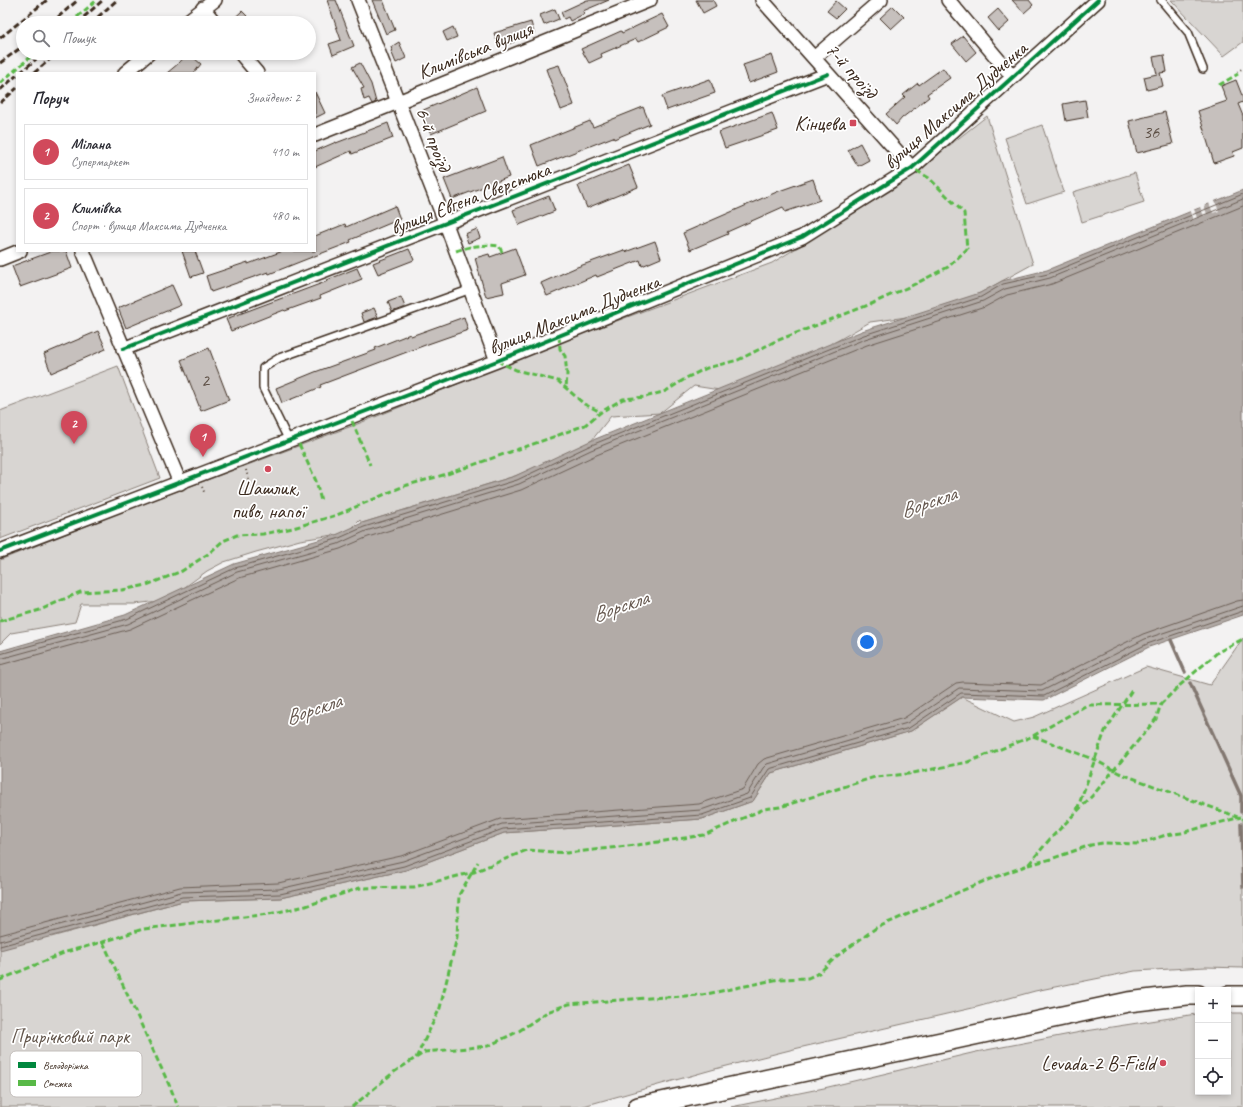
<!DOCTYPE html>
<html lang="uk">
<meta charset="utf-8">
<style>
body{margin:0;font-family:Caveat,sans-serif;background:#f7f7f7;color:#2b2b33}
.controls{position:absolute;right:12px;bottom:12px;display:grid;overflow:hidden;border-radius:0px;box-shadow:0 2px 6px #0003}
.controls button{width:36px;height:36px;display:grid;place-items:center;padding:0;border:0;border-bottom:1px solid #e1e1e2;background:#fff;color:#2b2b33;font:20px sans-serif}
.you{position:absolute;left:867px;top:642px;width:14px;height:14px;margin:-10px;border:3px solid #fff;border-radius:50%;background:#1a73e8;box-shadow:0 0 0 6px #1a73e833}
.badge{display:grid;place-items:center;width:26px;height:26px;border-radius:50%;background:#d1495b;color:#fff;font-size:13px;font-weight:700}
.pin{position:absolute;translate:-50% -33px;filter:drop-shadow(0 1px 2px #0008)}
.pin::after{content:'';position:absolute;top:21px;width:14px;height:12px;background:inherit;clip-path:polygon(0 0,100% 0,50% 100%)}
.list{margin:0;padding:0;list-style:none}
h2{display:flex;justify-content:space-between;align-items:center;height:52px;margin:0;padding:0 16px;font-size:17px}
h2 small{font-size:13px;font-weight:400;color:#7c7c81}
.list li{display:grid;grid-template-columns:26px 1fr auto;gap:12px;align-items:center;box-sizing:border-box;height:56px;margin:0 8px 8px;padding:0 8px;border:1px solid #e1e1e2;border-radius:0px}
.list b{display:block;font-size:15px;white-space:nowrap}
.list p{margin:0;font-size:13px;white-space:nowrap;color:#7c7c81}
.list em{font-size:13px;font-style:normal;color:#7c7c81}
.icon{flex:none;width:22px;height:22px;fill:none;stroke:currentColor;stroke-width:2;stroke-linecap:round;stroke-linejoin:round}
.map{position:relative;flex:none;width:1243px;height:1107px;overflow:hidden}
.search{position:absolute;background:#fff;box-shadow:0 2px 6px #0003;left:16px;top:16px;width:300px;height:44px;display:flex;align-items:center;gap:10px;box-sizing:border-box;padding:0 14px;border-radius:22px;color:#7c7c81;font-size:15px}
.panel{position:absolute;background:#fff;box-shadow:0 2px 6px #0003;left:16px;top:72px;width:300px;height:180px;border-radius:0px}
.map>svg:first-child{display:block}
.green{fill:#d8d5d2;stroke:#8a8078}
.water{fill:#b2aba7;stroke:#827770}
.pier{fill:#f3f2f2}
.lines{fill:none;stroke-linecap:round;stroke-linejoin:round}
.shore{stroke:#6b5e55;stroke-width:1}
.stream{stroke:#827770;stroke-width:3.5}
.building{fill:#c6c0bd;stroke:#3b2a1e}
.lane-casing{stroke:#3b2a1e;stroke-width:10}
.street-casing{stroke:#3b2a1e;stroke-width:16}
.secondary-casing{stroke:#3b2a1e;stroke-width:22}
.path{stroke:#3b2a1e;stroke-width:2;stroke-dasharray:1 3;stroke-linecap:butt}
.lane{stroke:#fff;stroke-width:7}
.street{stroke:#fff;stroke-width:13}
.secondary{stroke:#fff;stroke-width:19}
.rail{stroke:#3b2a1e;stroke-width:3;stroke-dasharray:6 3;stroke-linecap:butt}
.quiet{stroke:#58b947;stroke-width:3;stroke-dasharray:6 3;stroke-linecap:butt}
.cycleway-casing{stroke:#fff;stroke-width:6}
.cycleway{stroke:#00873e;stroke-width:4}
.poi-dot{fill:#d1495b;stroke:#fff;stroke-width:1.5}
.labels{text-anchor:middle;stroke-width:3.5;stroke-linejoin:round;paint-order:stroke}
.number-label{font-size:18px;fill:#5e5046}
.street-label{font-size:20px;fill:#3b2a1e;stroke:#fff}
.poi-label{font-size:20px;fill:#3b2a1e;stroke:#fff;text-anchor:end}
.park-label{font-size:20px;fill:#62554b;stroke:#fff}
.water-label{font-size:21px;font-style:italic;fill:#65574e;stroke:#fff}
.key{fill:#fff;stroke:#c4bfbc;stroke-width:1}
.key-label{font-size:11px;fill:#3b2a1e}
</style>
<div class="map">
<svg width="1243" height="1107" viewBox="0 0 1243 1107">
<rect width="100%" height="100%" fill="#f3f2f2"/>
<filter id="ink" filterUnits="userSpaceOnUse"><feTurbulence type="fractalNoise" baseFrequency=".025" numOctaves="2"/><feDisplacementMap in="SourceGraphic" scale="8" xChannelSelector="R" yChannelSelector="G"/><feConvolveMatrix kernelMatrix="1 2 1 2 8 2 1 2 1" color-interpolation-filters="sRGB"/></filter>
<g filter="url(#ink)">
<path class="green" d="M1171,0H1243V42L1224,56Z
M987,116L1033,264L980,293L929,314L870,322L809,357L726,391L694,386L660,413L611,416L592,440L568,454L515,476L362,523L360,520L347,533L300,540L256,552L224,562L207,571L167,600L134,604H81L75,622L11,633L0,644V560L129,509L360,423L587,332L772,263L895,188Z
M1042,125L1064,192L1027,204L1005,138Z
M1135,173L1144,202L1082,222L1073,192Z
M118,366L160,478L0,539V411Z
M1243,638V968L1206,967L1135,971L1035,991L977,1007L794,1049L715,1069L580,1107H0V918L51,937L183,901L280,898L406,870L504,833L702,819L753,801L771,773L911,731L962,697L1014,722L1034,717L1146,667L1210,685Z
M1228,1013H1243V1107H731L824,1088L976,1052L1086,1031L1196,1014H1198V1092H1228Z"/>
<path class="water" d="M1243,190V615L1149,647L1044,700L962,697L911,731L771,773L753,801L702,819L504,833L406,870L280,898L183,901L0,950V651L125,615L234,564L336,535L362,523L515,476L588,442L862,331L980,293L1002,281L1047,270Z"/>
<path class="pier" d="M1214,199L1219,211L1213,213L1209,203L1204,206L1207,214L1204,216L1200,207L1194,209L1197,218L1193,220L1189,209Z"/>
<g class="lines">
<path class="shore" d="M0,654L127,619L235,568L337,539L364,527L517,480L589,446L864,335L981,297L1003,284L1048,274L1243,194
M0,659L128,624L237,572L338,544L366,531L519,484L591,450L865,339L983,301L1005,289L1050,278L1243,199
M0,665L130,629L239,578L340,549L368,537L521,490L594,456L867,345L985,307L1007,295L1052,284L1243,206
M0,935L180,887L278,883L401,856L500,819L699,804L743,789L758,764L764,759L904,718L956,683L963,682L1041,685L1143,634L1237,601L1243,600
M0,941L181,892L279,889L403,861L502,824L701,810L747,794L763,768L767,764L907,723L959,688L1042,691L1145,639L1243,606
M0,946L182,897L280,894L404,866L503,829L702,815L750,798L769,769L909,728L961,693L1044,696L1147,644L1243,611"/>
<path class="stream" d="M1171,640L1185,672
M1190,683L1241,796V812
M1241,824L1243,887"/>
</g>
<path class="building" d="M327,0H336L354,46L333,55L329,44L341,40Z
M372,0H383L395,30L386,34Z
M587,0H609L583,11L584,14L570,21L568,17L564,19L561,12Z
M696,0H713L716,6L703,13Z
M1012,0H1029L1033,5L1024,13Z
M836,1L845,9L836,18L827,11Z
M893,6L904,17L891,29L880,18Z
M555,9L559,19L544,25L540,15Z
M998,9L1009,22L999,31L988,18Z
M242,11L254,23H229Z
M662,14L669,27L638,42L636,39L601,54L602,57L589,63L581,49L621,31L622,33Z
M531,22L534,33L513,40L514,42L499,47L494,33Z
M453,27L457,37L447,41L443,32Z
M963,36L976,52L966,61L952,44Z
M399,42L406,58L396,63L391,51L392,50L391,47Z
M188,53L201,64L194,73H167L179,63Z
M772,55L778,72L749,83L743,65Z
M1164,55L1167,72L1160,73L1163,86L1147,90L1144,77L1157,74L1153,57Z
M360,63L371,84L376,102L372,104L369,98L364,100L361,89L364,88L352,67Z
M559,65L574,105L561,110L546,69Z
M943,68L950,78L927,94L929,97L902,118L896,125L886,114L905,97L903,95L918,83L919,85Z
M710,79L715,93L667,110L662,96Z
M1236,80L1243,98V102L1238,104L1243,116V148L1233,152L1234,156L1214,163L1198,111L1227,101L1221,86Z
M477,87L486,111L431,134L421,111Z
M315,92L325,113L315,118Z
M1085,100L1088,117L1066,121L1063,104Z
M643,107L650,124L614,139L613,137L539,166L531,145L590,121L593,127Z
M1165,112L1173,144L1137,153L1129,121Z
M772,113L778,130L725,148L719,132Z
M388,123L393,138L352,154L351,151L315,167V151L336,142V143Z
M860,143L869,160L858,166L848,150Z
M502,157L509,177L452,199L444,179Z
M629,165L638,187L587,208L578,186Z
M813,179L820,200L785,212L783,207L727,232L728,234L690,250L683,233L779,191Z
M549,196L555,211L519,225L513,210Z
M395,206L400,219L350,240L351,242L307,259L269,274L268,272L211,292L206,276L248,262V264L283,251H315V236L345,224L346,227Z
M477,229L480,238L468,243L465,234Z
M655,241L661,258L642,266L640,260L597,277L596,275L547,296L541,283L577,267L624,250L625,252Z
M515,248L525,275L502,283L504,293L486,297L475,258L489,254L490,257Z
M409,249L414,260L378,274L373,263Z
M53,251H66L72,268L20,287L12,266Z
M182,251H195L203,273L191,277Z
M357,268L362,279L320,296L321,298L285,311L284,310L231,331L226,319L328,281L327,280Z
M172,285L181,305L126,328L118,308Z
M401,297L405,307L392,312L388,302Z
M374,308L378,317L364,322L361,313Z
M464,317L468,330L428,344L320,385L321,387L282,403L276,388L315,372L376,350L375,348L410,334L411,336Z
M98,331L106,349L51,373L44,354Z
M209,348L229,400L201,411L181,360Z"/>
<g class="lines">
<defs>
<path id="lane" d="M1161,0L1188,32L1203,69
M289,441L263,388V368L279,358L463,292L470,288"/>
<path id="street" d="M358,0L446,224L497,361
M762,0L912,168
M948,0L1013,77
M203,8L215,23
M185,23L215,0
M240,53L257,73
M814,58L881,0
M125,73L149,53
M315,135L398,102L650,0
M83,251L180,483
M0,259L20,251
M123,349L828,74
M0,551L497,361L802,237L912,168L1098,0"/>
<path id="secondary" d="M1228,996H1243
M638,1107L1128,1002L1187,995H1198"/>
</defs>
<use href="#lane" class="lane-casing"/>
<use href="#street" class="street-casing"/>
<use href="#secondary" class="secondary-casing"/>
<path class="path" d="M1237,72L1243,68
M246,470L249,481
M202,487L205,494"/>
<use href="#lane" class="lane"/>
<use href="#street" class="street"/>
<use href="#secondary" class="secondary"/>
<path class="rail" d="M51,23L78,0
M77,23L103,0
M91,23L117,0
M0,38L47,0
M0,63L23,46
M20,73L43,53
M34,73L57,53
M0,90L17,75
M0,103L17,88"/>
<path class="quiet" d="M70,23L97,0
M0,83L35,53
M1219,85L1238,74
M456,251C470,246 485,244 499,246L502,252
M559,336L560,349L565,356L567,374L566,389
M497,361L516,370L558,381L584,404L601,412
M352,421L370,465
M299,444L316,481L321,501
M0,621L40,610L80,592L122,590L147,585L182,571L208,554L223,541L237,535L263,534L293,528L337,515L404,486L447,474L556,436L585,425L601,412L623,399L645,397L666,391L688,377L707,368L738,360L776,341L871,304L915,284L948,267L967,249L964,213L929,178L912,168
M1033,736L1093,759L1119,773L1243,819
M1077,810L1105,731L1132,690
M1028,865L1051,859L1091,845L1103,843L1138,844L1166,835L1181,833L1241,817
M103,942L171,1089L178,1107
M0,980L66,952L103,942L143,929L269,914L306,906L360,888L414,887L474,872L527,850L567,853L645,844L704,835L764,809L780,807L875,777L908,774L968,762L1033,736L1087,705L1161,704L1178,687L1218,652L1243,639
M416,1058L440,1008L457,937L459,895L478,862
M352,1107L394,1072L425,1052L488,1046L519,1031L547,1012L569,1004L632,999L702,995L779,979L808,978L819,973L837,956L876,928L982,882L1028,865L1050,839L1094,794L1156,719L1161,704"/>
<defs>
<path id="cycleway" d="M123,349L828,74
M0,551L497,361L802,237L912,168L1098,0"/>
</defs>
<use href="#cycleway" class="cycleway-casing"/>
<use href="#cycleway" class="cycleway"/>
</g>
</g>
<g class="poi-dot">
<rect x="849" y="119" width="8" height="8" rx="2"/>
<circle cx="268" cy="469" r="4"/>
<circle cx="1163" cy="1063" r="4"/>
</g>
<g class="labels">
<g class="number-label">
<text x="1151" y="138">36</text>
<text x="205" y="386">2</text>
</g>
<g class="street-label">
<text transform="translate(475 50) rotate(-22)" y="7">Климівська вулиця</text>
<text transform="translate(852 70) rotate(48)" y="7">7-й проїзд</text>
<text transform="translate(955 105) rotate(-41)" y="7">вулиця Максима Дудченка</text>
<text transform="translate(434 139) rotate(69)" y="7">6-й проїзд</text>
<text transform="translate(470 198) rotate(-21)" y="7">вулиця Євгена Сверстюка</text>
<text transform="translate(574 314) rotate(-22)" y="7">вулиця Максима Дудченка</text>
</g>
<g class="poi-label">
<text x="845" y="130">Кінцева</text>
<text x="268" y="495" text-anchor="middle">Шашлик,<tspan x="268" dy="23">пиво, напої</tspan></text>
<text x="1155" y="1070">Levada-2 B-Field</text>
</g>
<g class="park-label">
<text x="70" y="1043">Прирічковий парк</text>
</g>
<g class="water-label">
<text transform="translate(928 502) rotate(-19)" y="7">Ворскла</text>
<text transform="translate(620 606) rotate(-19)" y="7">Ворскла</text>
<text transform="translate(313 709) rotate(-19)" y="7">Ворскла</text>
</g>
</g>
<rect x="10" y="1051" width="132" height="46" rx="6" class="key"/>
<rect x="18" y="1062" width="18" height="6" fill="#00873e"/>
<rect x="18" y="1080" width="18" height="6" fill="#58b947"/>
<g class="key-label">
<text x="43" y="1069">Велодоріжка</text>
<text x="43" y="1087">Стежка</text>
</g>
</svg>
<div class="controls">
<button>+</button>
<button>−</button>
<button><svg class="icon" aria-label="locate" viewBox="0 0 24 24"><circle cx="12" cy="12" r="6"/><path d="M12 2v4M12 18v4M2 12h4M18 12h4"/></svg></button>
</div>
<div class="you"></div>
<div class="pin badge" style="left:203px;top:457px">1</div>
<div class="pin badge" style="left:74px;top:444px">2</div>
<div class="search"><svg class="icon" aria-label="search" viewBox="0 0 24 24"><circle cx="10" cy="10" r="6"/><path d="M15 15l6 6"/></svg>Пошук</div>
<section class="panel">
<h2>Поруч<small>Знайдено: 2</small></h2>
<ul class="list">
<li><span class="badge">1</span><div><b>Мілана</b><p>Супермаркет</p></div><em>410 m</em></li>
<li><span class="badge">2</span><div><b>Климівка</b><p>Спорт · вулиця Максима Дудченка</p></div><em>480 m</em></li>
</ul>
</section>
</div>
